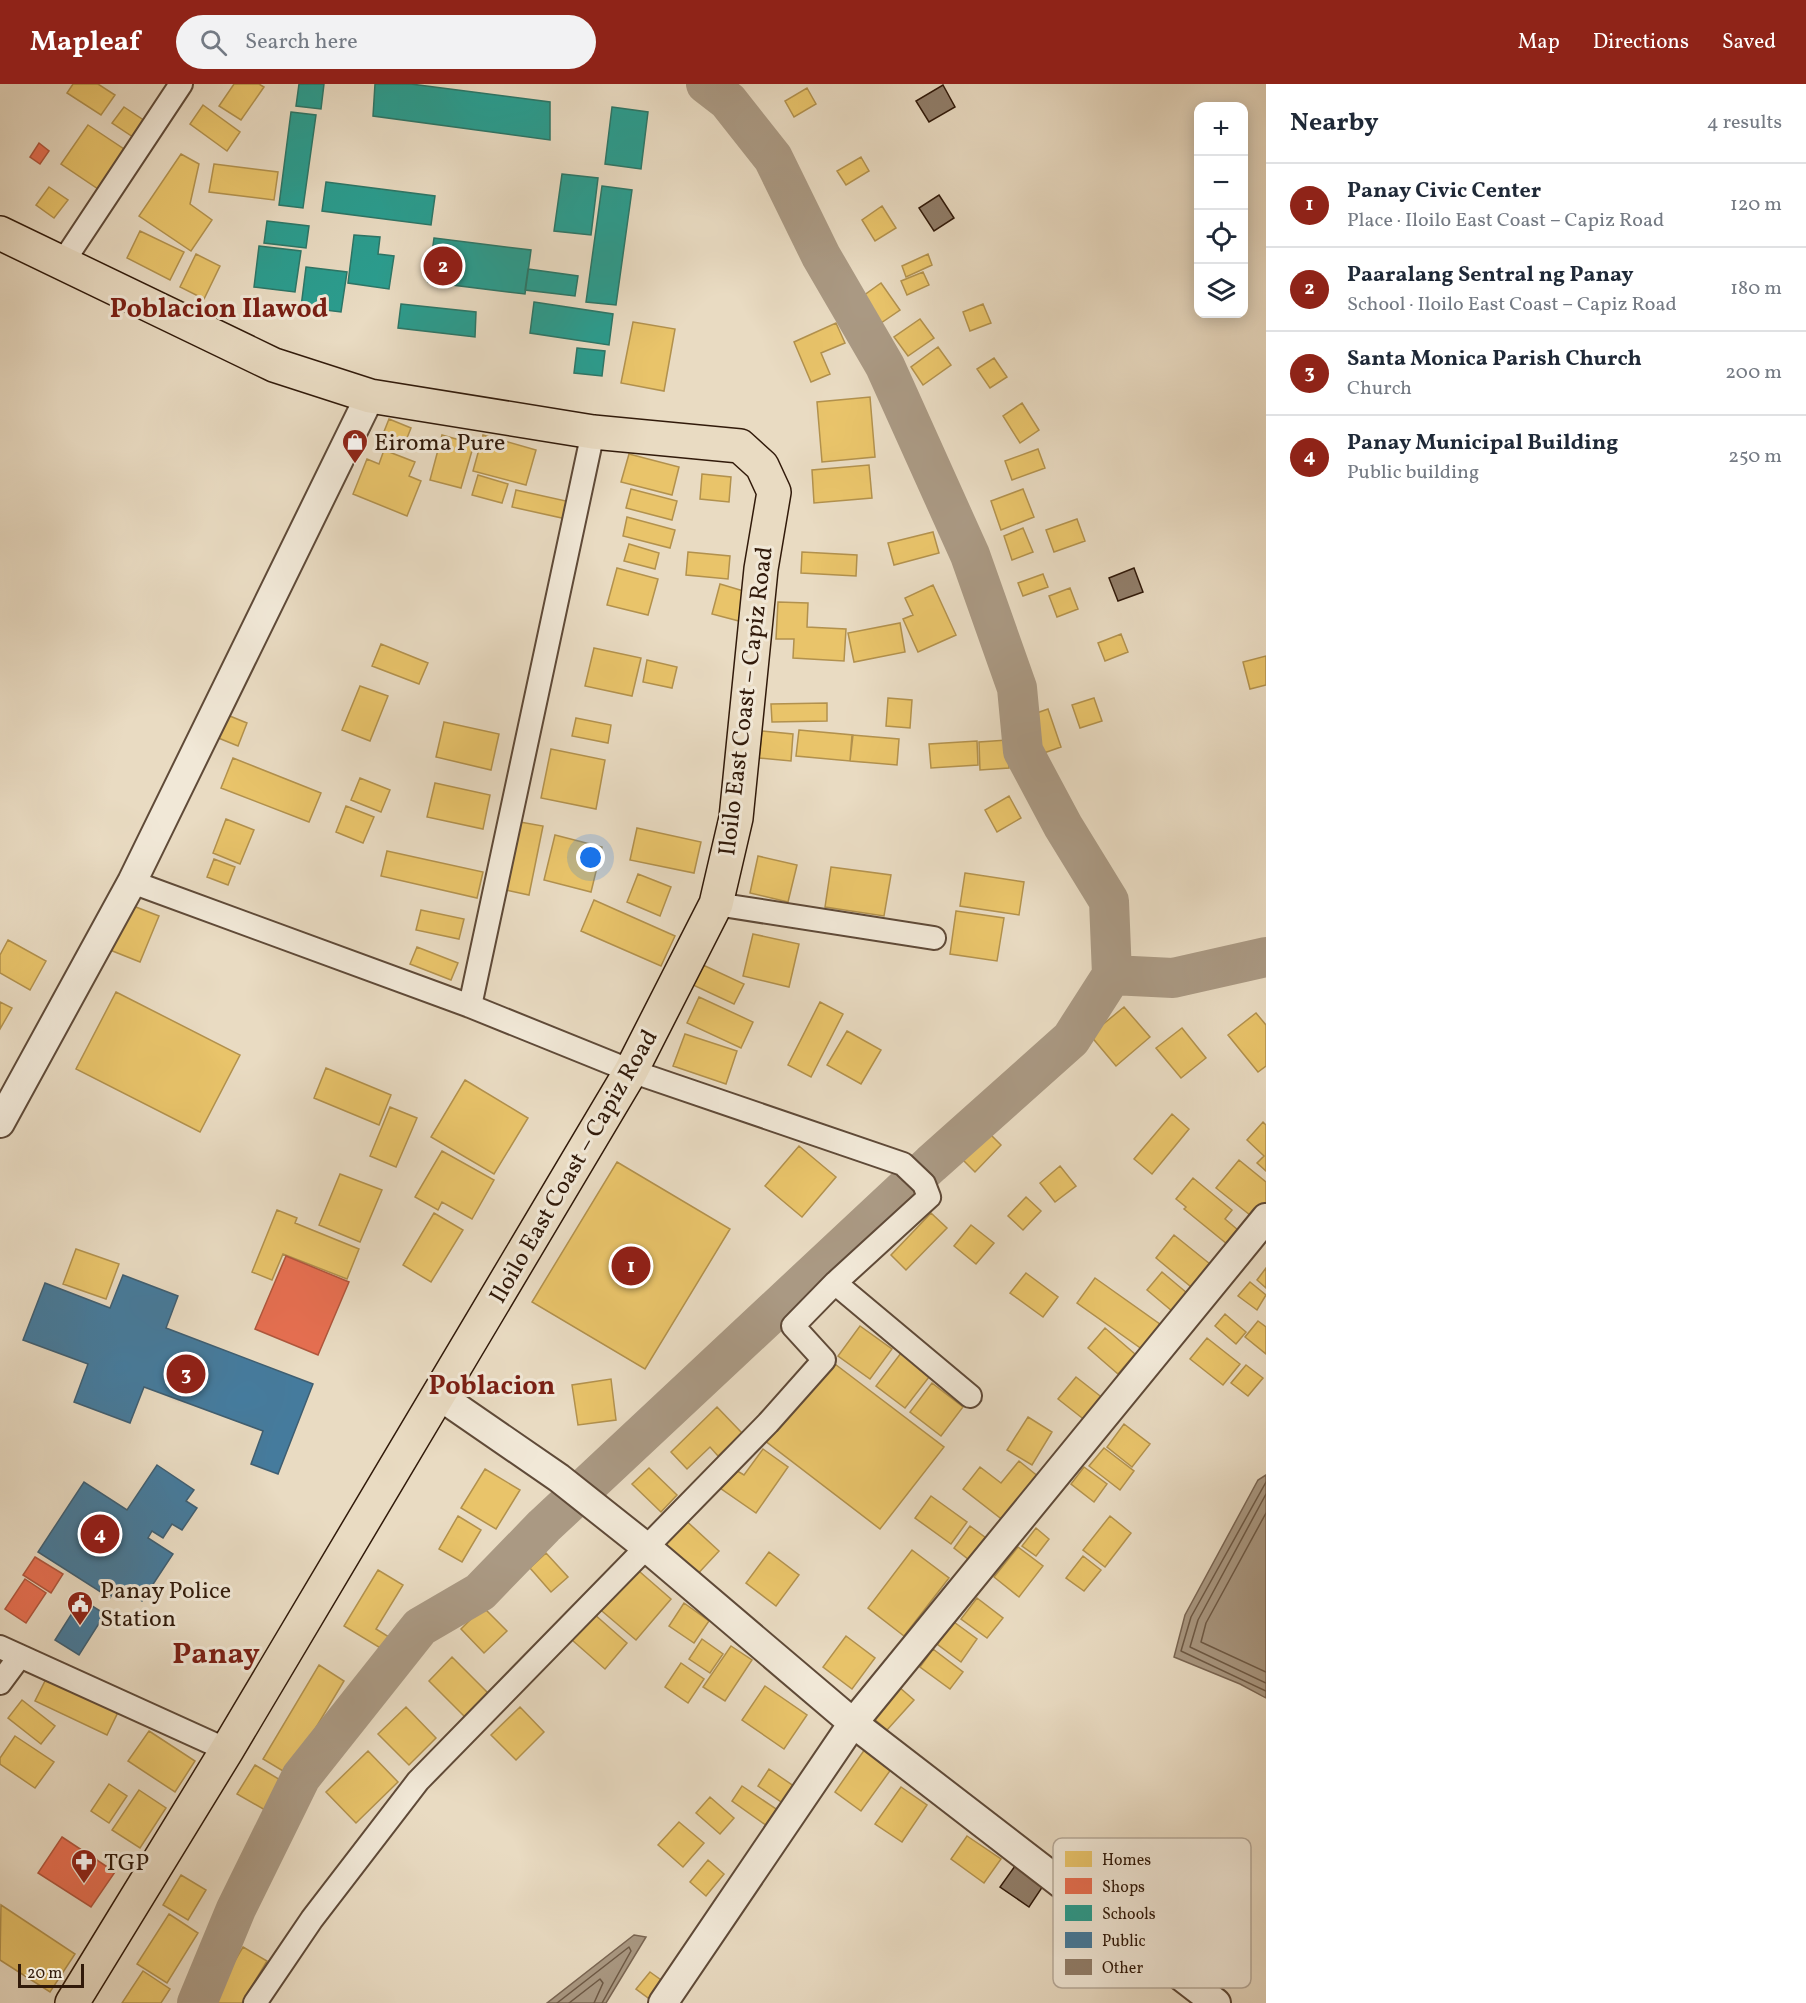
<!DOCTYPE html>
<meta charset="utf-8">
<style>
body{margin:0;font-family:Vollkorn,serif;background:#f2f2f3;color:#1f2937}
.controls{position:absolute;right:18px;top:18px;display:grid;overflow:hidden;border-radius:12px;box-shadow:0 3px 15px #0003}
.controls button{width:54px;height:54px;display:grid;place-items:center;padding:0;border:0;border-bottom:2px solid #e0e1e3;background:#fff;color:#1f2937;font:30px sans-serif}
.scale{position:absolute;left:18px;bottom:15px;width:66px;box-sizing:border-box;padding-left:6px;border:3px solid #311a0a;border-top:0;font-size:16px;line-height:21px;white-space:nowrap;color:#311a0a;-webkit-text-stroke:4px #f1e8d7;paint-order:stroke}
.you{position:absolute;left:591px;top:774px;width:21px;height:21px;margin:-15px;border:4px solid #fff;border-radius:50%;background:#1a73e8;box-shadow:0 0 0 9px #1a73e833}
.badge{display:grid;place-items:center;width:39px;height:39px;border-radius:50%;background:#8f2418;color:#fff;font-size:20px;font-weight:700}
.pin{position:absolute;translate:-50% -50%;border:3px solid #fff;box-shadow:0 2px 6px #0006}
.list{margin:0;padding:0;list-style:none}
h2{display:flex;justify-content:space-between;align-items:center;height:78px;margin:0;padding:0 24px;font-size:26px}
h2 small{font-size:20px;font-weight:400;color:#747a83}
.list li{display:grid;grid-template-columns:39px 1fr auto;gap:18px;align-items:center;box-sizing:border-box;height:84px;padding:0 24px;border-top:2px solid #e0e1e3}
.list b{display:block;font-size:22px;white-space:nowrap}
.list p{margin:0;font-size:20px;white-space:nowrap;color:#747a83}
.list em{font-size:20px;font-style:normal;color:#747a83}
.icon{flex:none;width:33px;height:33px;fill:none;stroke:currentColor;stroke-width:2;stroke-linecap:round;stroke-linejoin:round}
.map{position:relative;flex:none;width:1266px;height:1919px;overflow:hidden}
header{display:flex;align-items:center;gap:36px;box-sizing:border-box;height:84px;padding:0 30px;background:#8f2418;color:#fff}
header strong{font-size:28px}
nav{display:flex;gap:33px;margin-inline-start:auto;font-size:21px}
.search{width:420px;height:54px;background:#f2f2f3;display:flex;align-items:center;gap:15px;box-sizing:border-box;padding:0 21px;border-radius:33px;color:#747a83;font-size:22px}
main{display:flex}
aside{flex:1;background:#fff}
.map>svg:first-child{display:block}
.water{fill:#aa9983;stroke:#7a6653;stroke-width:1.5}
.homes{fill:#e9c46a;stroke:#b2914d;stroke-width:1.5}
.shops{fill:#e76f51;stroke:#b0563c;stroke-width:1.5}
.schools{fill:#2a9d8f;stroke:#2c7667;stroke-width:1.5}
.public{fill:#457b9d;stroke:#3f5e71;stroke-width:1.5}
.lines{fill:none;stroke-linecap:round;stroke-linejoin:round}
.shore{stroke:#6e5a46;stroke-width:1.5}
.river{stroke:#aa9983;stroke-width:40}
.building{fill:#917e6a;stroke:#311a0a;stroke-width:1.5}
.minor-casing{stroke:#5f4a38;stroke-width:26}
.tertiary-casing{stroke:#5f4a38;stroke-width:32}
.primary-casing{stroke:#311a0a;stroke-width:36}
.minor{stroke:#f1e8d7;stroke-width:22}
.tertiary{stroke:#f1e8d7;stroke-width:28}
.primary{stroke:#e9dbc2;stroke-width:33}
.labels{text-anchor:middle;stroke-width:6;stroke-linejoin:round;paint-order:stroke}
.poi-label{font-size:24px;fill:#311a0a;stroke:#f1e8d7;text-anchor:start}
.street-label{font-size:24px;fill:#311a0a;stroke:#f1e8d7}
.quarter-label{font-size:27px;font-weight:bold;fill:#7a1f14;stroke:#f1e8d7}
.district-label{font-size:30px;font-weight:bold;fill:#7a1f14;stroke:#f1e8d7}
.key{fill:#f1e8d7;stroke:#b7aa9a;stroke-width:1.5}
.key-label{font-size:16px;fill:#311a0a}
</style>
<header>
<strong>Mapleaf</strong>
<div class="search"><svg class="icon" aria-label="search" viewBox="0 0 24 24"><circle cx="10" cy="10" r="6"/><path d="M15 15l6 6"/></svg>Search here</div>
<nav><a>Map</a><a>Directions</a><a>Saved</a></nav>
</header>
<main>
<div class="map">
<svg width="1266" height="1919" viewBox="0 0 1266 1919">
<rect width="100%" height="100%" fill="#e9dbc2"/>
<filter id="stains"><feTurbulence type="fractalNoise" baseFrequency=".00333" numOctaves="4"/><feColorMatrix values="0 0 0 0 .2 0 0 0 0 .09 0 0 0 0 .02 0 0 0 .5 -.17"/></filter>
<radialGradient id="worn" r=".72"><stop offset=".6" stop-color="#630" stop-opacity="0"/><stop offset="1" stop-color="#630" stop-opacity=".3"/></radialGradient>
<path class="water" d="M1266,1391V1614L1240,1600L1174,1573L1185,1531L1258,1396Z
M634,1851L646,1853L606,1919H547Z"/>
<path class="homes" d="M73,0H98L115,11L101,31L67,9Z
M234,0H259L264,3L241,36L219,22Z
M807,4L816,20L794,33L785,17Z
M203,21L240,48L227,67L190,40Z
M124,23L148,39L136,55L112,39Z
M88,41L130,69L104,109L61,80Z
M181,70L199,80L190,120L212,136L191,167L139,132Z
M861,73L869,87L846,101L837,87Z
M214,80L278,88L274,116L209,108Z
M49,103L68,116L54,134L36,121Z
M882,122L896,144L875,157L862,136Z
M140,147L184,168L170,196L127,174Z
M196,170L220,182L204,215L180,203Z
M928,170L932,181L906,193L902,182Z
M923,188L929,201L907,211L901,197Z
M881,199L900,226L881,239L863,212Z
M983,220L991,239L970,247L963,228Z
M920,235L934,254L908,272L894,253Z
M633,238L675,245L664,307L621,299Z
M836,239L845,259L821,269L830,290L811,298L794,258Z
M938,263L951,281L923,301L911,283Z
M994,274L1007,293L990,304L977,285Z
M870,313L875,373L822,378L817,318Z
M1022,319L1039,346L1020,359L1003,332Z
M389,335L411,344L405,359L383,350Z
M442,351L474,360L461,404L430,396Z
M483,351L536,366L526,401L473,387Z
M1038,365L1045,384L1012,396L1005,377Z
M384,366L415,378L409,392L421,397L407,432L353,410L367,375L379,380Z
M629,370L679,383L672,411L621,398Z
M869,381L872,414L814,419L812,386Z
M702,390L731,393L729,418L700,415Z
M478,391L508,400L502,419L472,411Z
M631,405L677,417L672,436L626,424Z
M1023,405L1034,433L1001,446L991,417Z
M516,406L575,419L571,436L512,423Z
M627,433L675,446L670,464L623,452Z
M1077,435L1085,457L1054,468L1046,446Z
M1023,444L1033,468L1012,476L1004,452Z
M933,448L939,469L894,481L888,459Z
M629,460L659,469L655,485L624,477Z
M688,468L730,472L728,495L686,491Z
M802,468L857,471L856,492L801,489Z
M617,484L658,495L648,531L607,521Z
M1043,490L1048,503L1023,512L1018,499Z
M720,500L747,508L739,537L712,530Z
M933,501L956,551L918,568L903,535L913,531L905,514Z
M1070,504L1078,525L1057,533L1049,512Z
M778,518L808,519L807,543L846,545L844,577L793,574L794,555H776Z
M900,539L905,568L854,578L848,549Z
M1121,550L1128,568L1105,577L1098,559Z
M381,560L428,579L419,600L372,582Z
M594,564L641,574L632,612L585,602Z
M1266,572V601L1250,605L1243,578Z
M647,576L677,583L672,604L643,598Z
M360,602L388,612L370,657L342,646Z
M888,614L912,616L910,644L886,642Z
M1094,614L1102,637L1080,644L1072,621Z
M827,619V637L772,638L771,620Z
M1048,625L1061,663L1041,670L1028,632Z
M220,628L247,639L238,662L211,651Z
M576,634L611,641L608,659L572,652Z
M444,638L499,650L491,686L436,673Z
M799,646L853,651L850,677L796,672Z
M762,647L793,650L791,677L759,674Z
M852,651L899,655L897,681L850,677Z
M1007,656L1009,684L980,686L979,658Z
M977,657L978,681L931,684L929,660Z
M551,665L605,676L596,725L541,714Z
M233,674L321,709L309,738L221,704Z
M360,694L390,706L381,728L351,716Z
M435,699L490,711L483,745L427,733Z
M1009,712L1021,734L997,748L985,726Z
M346,722L374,733L363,759L336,748Z
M226,735L254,746L240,780L213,769Z
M520,738L543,742L529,811L506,806Z
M637,744L701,758L694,789L630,776Z
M555,751L602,763L591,808L544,796Z
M387,767L483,788L477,814L381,792Z
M758,772L797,781L788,818L750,809Z
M214,775L235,783L228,801L207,793Z
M831,783L891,791L884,832L825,823Z
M965,789L1024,798L1019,831L960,822Z
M638,790L671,803L660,832L627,818Z
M118,816L159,832L140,878L100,862Z
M594,816L675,852L661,882L581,847Z
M421,826L464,835L459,855L416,846Z
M956,827L1004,834L997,877L950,870Z
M753,850L799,860L789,903L743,892Z
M8,856L46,877L30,906L0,889V871Z
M417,863L458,879L451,896L410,880Z
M703,881L744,900L734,920L693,901Z
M116,908L240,971L200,1048L76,985Z
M699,913L753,938L741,964L687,939Z
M0,918L12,924L0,945Z
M820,918L843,930L811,993L788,981Z
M1124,923L1150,953L1116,982L1090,951Z
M1256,929L1266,941V982L1258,988L1228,951Z
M1182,944L1206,974L1181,994L1156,964Z
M847,947L881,966L861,1000L827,981Z
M685,950L737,967L726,1000L673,982Z
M326,984L391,1011L379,1041L314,1014Z
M465,996L528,1034L494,1090L431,1053Z
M390,1023L417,1034L396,1083L370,1072Z
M1172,1030L1189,1045L1152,1090L1134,1075Z
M1263,1038L1266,1041V1087L1257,1079L1264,1072L1247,1056Z
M986,1046L1001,1061L975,1088L960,1073Z
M799,1062L836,1093L802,1133L765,1102Z
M442,1067L494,1096L472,1135L442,1118L438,1126L415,1113Z
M1239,1076L1266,1098V1121L1255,1135L1216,1104Z
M617,1078L730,1145L645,1285L532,1218Z
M1060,1082L1076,1102L1055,1118L1040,1099Z
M340,1090L382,1106L360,1158L319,1141Z
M1193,1094L1232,1126L1225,1135L1238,1146L1227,1160L1184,1125L1186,1123L1176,1115Z
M1026,1113L1041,1127L1023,1146L1008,1132Z
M277,1126L297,1134L295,1139L359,1165L347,1195L283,1170L272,1196L252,1188Z
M434,1129L463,1146L431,1198L403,1181Z
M931,1129L947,1144L906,1186L891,1171Z
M971,1141L994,1159L976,1180L954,1162Z
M1174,1151L1215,1184L1196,1207L1156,1174Z
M76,1165L119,1180L106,1215L63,1200Z
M1266,1184V1204L1257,1196Z
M1162,1188L1187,1209L1172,1227L1147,1206Z
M1026,1189L1058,1213L1043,1233L1010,1209Z
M1095,1194L1164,1243L1146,1268L1077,1219Z
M1250,1198L1266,1211L1257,1226L1238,1212Z
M1225,1230L1246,1248L1236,1260L1215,1242Z
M1258,1237L1266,1243V1270L1245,1253Z
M860,1242L892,1265L870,1295L838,1272Z
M1105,1244L1135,1270L1118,1290L1088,1264Z
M1207,1254L1240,1280L1223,1301L1190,1275Z
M904,1265L933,1288L905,1324L876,1302Z
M827,1274L944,1363L880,1445L764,1356Z
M1246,1281L1263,1294L1248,1312L1231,1299Z
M1076,1293L1104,1315L1086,1337L1058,1315Z
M611,1295L616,1336L578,1341L572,1301Z
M932,1299L963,1323L941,1352L910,1328Z
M717,1323L742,1349L718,1372L710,1363L687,1385L671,1368Z
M1028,1333L1052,1348L1032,1381L1007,1366Z
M1124,1340L1150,1360L1132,1383L1107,1363Z
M1104,1364L1134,1387L1120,1406L1089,1382Z
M763,1365L788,1383L756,1429L720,1404L734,1385L744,1391Z
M1019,1377L1039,1393L1004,1437L963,1405L980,1383L1001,1399Z
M1084,1383L1107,1400L1094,1418L1071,1400Z
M649,1384L677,1411L661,1428L632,1400Z
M485,1385L520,1406L496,1445L461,1424Z
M931,1412L967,1438L951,1460L915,1434Z
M458,1432L481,1446L462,1478L439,1465Z
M681,1432L719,1467L694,1494L656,1458Z
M1110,1432L1131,1449L1105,1483L1083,1466Z
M970,1442L990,1457L973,1479L954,1464Z
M1036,1444L1049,1455L1036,1472L1022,1462Z
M1018,1463L1043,1482L1019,1513L994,1493Z
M912,1466L949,1494L904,1552L868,1524Z
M769,1468L799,1491L776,1522L746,1499Z
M546,1469L568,1493L551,1508L530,1484Z
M1083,1472L1101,1486L1084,1507L1066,1494Z
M632,1481L671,1515L636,1556L596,1522Z
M378,1486L403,1501L376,1545L389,1553L382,1565L344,1542Z
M977,1514L1003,1534L987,1554L961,1535Z
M684,1519L709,1537L694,1559L669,1542Z
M483,1523L507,1547L484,1569L461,1545Z
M594,1530L627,1559L605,1585L572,1556Z
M954,1538L977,1555L961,1578L937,1560Z
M846,1552L875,1574L852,1605L823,1583Z
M702,1555L723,1570L710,1589L689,1575Z
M731,1562L752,1576L725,1617L703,1603Z
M933,1565L963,1588L950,1605L920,1583Z
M452,1573L489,1610L465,1633L429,1597Z
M681,1579L704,1595L688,1619L665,1603Z
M319,1581L344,1597L288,1690L263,1675Z
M50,1587L121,1622L107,1651L35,1617Z
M765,1602L807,1631L784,1665L742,1636Z
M899,1603L914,1616L887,1646L872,1633Z
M22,1616L55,1642L41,1660L8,1634Z
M406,1623L436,1654L409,1681L378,1650Z
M520,1623L544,1648L516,1676L491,1651Z
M149,1647L195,1677L175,1708L128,1677Z
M15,1652L54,1678L35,1704L0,1680V1674Z
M865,1665L892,1684L861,1727L835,1708Z
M368,1667L398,1698L356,1739L326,1708Z
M255,1681L282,1697L265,1726L237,1710Z
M769,1685L798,1705L787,1722L758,1702Z
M109,1700L127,1712L109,1739L91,1727Z
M742,1702L785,1731L774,1747L732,1717Z
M901,1703L927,1721L902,1758L875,1740Z
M139,1706L166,1724L140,1764L112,1746Z
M710,1713L734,1734L720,1750L696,1729Z
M679,1738L704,1759L683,1783L658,1761Z
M967,1752L1001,1775L984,1799L951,1775Z
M708,1776L724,1790L706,1812L690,1798Z
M181,1791L206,1806L188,1836L163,1821Z
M1,1821L75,1870L50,1908L0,1876Z
M169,1830L198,1849L167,1899L137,1880Z
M243,1863L267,1877L242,1919H210Z
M143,1887L170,1905L161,1919H122Z
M650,1888L671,1903L655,1919L636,1905Z"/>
<path class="shops" d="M39,59L49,67L40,80L30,73Z
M286,1172L349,1198L318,1271L255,1245Z
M35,1473L63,1490L51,1509L23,1491Z
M25,1495L46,1509L26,1539L5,1525Z
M62,1753L115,1788L91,1823L38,1789Z"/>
<path class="schools" d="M299,0H324L321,25L296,22Z
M375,0H411L550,18V56L373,32Z
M612,23L648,28L641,85L605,80Z
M291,28L316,31L303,124L279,121Z
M562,90L598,94L591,151L554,147Z
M326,98L435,112L431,141L322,127Z
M602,102L632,106L616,221L586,218Z
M267,137L309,142L306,164L264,159Z
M354,151L380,153L378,170L394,172L389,205L348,199Z
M434,154L531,166L525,210L428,198Z
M259,162L301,167L295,208L254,203Z
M306,183L347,188L341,228L301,223Z
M528,185L578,192L575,212L525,206Z
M534,218L613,230L609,261L530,249Z
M401,220L476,228L475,253L398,244Z
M577,264L605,267L602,292L574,289Z"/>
<path class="public" d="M123,1191L178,1212L166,1244L313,1300L278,1390L251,1380L263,1347L144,1303L130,1339L74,1318L88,1280L23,1256L45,1199L110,1224Z
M157,1381L194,1406L186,1417L197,1424L182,1446L172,1440L163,1454L152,1447L148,1454L173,1470L142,1517L117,1502L110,1514L38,1468L84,1398L127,1426Z
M81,1515L105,1530L79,1571L55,1556Z"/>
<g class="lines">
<path class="shore" d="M1266,1398L1191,1533L1181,1567L1266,1607
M1266,1410L1198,1536L1190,1563L1266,1599
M1266,1429L1206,1539L1201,1558L1266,1588
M557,1919L629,1863L631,1867L602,1919
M569,1919L600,1895L603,1899L594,1919"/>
<path class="river" d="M1112,891L1173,894L1266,873
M197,1919L236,1825L301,1693L420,1543L480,1508L544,1442L931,1080L1071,955L1112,891L1109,817L1063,742L1023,667L1017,604L970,471L885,282L821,172L773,74L728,17L706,0"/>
</g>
<path class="building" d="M943,1L955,23L929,38L916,17Z
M939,111L954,134L934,147L919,124Z
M1134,484L1143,508L1118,517L1109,494Z
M1015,1782L1043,1802L1029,1823L1000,1803Z"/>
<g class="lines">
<defs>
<path id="minor" d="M61,181L181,0
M132,798L470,922L631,987L903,1080L924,1100L929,1113L835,1199L793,1242L824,1276L768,1339L418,1697L312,1835L255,1919
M716,820L934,854
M470,922L593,348
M835,1199L970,1312
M0,1563L227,1666
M0,1599L20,1572"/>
<path id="tertiary" d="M0,1039L132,798L370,312
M440,1312L559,1394L646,1463L853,1639L1216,1919
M663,1919L853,1639L1266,1134"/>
<path id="primary" d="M0,149L274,281L370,312L593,348L740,362L762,382L774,408L761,485L736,734L716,820L631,987L227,1666L72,1919"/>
</defs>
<use href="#minor" class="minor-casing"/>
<use href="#tertiary" class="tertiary-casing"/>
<use href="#primary" class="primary-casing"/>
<use href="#minor" class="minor"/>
<use href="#tertiary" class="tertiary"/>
<use href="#primary" class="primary"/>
</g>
<defs>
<symbol id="shop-pin" viewBox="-11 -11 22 30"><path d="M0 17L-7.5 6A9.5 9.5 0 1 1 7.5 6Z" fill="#8f2418" stroke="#f1e8d7"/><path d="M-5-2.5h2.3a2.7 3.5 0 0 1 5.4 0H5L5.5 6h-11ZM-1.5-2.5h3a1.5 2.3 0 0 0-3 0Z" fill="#fff"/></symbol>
<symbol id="civic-pin" viewBox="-11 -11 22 30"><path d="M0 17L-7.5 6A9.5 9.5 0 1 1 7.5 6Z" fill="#8f2418" stroke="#f1e8d7"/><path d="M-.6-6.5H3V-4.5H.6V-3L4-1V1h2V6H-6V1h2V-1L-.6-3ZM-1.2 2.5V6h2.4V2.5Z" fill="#fff"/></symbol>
<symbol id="pharmacy-pin" viewBox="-11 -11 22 30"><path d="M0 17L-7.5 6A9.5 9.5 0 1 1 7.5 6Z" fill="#8f2418" stroke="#f1e8d7"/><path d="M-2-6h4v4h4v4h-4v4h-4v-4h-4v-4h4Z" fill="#fff"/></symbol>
</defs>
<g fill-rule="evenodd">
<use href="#shop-pin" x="340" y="343" width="30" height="40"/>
<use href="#civic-pin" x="65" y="1505" width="30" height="40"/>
<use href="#pharmacy-pin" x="69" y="1763" width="30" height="40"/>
</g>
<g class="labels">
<g class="poi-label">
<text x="374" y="366">Eiroma Pure</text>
<text x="100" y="1514">Panay Police<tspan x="100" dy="28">Station</tspan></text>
<text x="104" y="1786">TGP</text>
</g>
<g class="street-label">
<text transform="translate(745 617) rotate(-83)" y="8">Iloilo East Coast – Capiz Road</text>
<text transform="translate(573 1082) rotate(-60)" y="8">Iloilo East Coast – Capiz Road</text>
</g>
<g class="quarter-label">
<text x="219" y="233">Poblacion Ilawod</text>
<text x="492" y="1310">Poblacion</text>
</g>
<g class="district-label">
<text x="216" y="1579">Panay</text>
</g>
</g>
<rect x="1053" y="1754" width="198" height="150" rx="9" class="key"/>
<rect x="1065" y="1767" width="27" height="16" fill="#e9c46a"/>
<rect x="1065" y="1794" width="27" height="16" fill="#e76f51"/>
<rect x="1065" y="1821" width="27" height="16" fill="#2a9d8f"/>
<rect x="1065" y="1848" width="27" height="16" fill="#457b9d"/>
<rect x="1065" y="1875" width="27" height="16" fill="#917e6a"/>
<g class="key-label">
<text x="1102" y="1781">Homes</text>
<text x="1102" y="1808">Shops</text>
<text x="1102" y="1835">Schools</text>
<text x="1102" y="1862">Public</text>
<text x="1102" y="1889">Other</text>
</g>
<rect width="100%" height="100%" filter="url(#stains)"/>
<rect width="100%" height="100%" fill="url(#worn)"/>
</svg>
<div class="controls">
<button>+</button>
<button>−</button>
<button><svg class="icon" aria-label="locate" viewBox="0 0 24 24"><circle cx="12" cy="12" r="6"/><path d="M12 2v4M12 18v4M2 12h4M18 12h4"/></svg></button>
<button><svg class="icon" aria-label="layers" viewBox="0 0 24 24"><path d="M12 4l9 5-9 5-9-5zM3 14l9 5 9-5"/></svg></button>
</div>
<div class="scale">20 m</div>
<div class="you"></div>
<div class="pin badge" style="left:631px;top:1182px">1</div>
<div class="pin badge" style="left:443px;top:182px">2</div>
<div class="pin badge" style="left:186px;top:1290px">3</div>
<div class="pin badge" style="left:100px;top:1450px">4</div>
</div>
<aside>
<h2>Nearby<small>4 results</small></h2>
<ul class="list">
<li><span class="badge">1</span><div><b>Panay Civic Center</b><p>Place · Iloilo East Coast – Capiz Road</p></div><em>120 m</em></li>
<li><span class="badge">2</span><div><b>Paaralang Sentral ng Panay</b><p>School · Iloilo East Coast – Capiz Road</p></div><em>180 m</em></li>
<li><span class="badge">3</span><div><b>Santa Monica Parish Church</b><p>Church</p></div><em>200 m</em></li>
<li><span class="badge">4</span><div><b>Panay Municipal Building</b><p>Public building</p></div><em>250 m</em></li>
</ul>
</aside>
</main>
